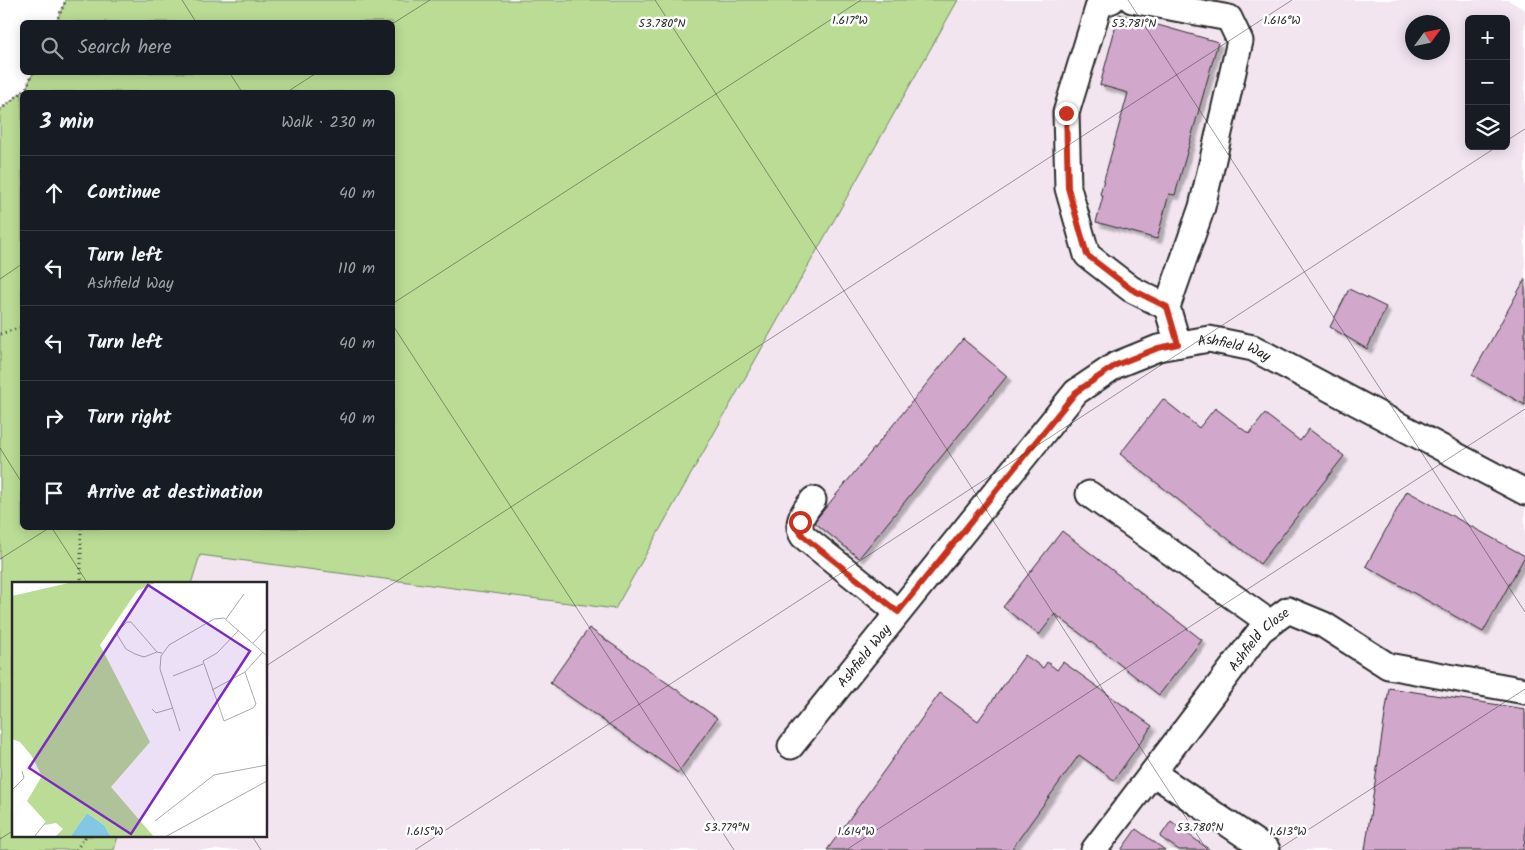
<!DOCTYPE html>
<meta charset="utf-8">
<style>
body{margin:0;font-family:Kalam,sans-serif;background:#20242c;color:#f1f3f6}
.controls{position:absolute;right:15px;top:15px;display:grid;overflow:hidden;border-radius:8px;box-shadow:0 2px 12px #0003}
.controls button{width:45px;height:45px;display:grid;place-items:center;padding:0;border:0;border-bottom:1px solid #363941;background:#171b24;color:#f1f3f6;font:25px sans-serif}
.compass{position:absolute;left:1405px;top:15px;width:45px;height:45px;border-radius:50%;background:#171b24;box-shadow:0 2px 12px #0003;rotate:57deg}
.stop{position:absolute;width:15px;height:15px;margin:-11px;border:4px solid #c8321e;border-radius:50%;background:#fff}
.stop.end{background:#c8321e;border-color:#fff;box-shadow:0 1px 5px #0008}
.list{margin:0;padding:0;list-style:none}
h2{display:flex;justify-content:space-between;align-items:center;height:65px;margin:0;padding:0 20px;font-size:21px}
h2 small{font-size:16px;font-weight:400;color:#9ea1a6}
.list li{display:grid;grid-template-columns:32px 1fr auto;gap:15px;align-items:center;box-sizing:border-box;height:75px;padding:0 20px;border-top:1px solid #363941}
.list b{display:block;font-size:19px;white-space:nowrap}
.list p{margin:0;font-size:16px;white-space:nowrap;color:#9ea1a6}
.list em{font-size:16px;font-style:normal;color:#9ea1a6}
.icon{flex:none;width:28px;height:28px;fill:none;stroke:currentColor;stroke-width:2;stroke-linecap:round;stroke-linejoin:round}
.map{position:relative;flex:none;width:1525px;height:850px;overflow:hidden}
.search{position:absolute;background:#171b24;box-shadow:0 2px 12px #0003;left:20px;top:20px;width:375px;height:55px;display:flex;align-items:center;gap:12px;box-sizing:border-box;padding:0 18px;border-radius:8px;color:#9ea1a6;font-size:19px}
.panel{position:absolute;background:#171b24;box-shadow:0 2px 12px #0003;left:20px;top:90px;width:375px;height:440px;border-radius:8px}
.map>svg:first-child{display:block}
.built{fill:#f2e5f0;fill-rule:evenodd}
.green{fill:#badc95;stroke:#728460;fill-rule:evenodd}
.building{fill:#d2a7cc;stroke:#2b2b2b;filter:url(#shadow)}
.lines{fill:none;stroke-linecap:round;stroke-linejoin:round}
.minor-casing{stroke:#2b2b2b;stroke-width:29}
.path{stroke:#2b2b2b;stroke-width:3;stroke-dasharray:1 4;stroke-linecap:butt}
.minor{stroke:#fff;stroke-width:25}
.route{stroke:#c8321e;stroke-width:6}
.ticks{fill:none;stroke:#2b2b2b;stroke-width:1;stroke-opacity:0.45}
.labels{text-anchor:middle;stroke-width:5;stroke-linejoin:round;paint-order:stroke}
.street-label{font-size:14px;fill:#2b2b2b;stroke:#fff}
.inset-road{fill:none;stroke:#aaa;stroke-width:1}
.view{fill:#7b2cbf;fill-opacity:0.15;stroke:#7b2cbf;stroke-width:2.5}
.inset-edge{fill:none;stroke:#2b2b2b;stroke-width:2.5}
.ticks-label{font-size:12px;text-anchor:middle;fill:#2b2b2b;stroke:#fff;stroke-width:5;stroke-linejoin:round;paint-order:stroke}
</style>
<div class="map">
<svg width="1525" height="850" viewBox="0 0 1525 850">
<defs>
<filter id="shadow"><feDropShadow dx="4.5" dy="4.5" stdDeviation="1" flood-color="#0004"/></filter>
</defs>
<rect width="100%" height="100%" fill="#fff"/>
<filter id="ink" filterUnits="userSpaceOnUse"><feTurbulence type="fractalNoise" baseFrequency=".02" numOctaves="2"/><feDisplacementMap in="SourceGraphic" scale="10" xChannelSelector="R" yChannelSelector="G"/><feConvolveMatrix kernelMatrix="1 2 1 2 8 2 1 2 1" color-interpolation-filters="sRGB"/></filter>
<g filter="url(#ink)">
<path class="built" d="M958,0H1508L1525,10V850H114L118,836H266V584H191L200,555L615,609ZM1469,19H1506V146H1469ZM1412,22H1442V52H1412Z"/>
<path class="green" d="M66,0H958L615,609L200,555L191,584H14V836H118L114,850H0V110L26,89L33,73L392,72V22H56ZM22,92H392V528H22Z"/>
<path class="building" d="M1119,14L1218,42L1175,195L1169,194L1157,239L1096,222L1103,196L1100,194L1128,93L1100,85Z
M1525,279V405L1472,375Z
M1349,289L1386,307L1367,349L1330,327Z
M963,339L1007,376L859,558L814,522Z
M1163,399L1199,428L1215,408L1249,434L1265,414L1300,441L1309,429L1344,456L1260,564L1120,454Z
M1407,491L1525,556L1483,632L1366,566Z
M1062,531L1202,640L1159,695L1055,614L1039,635L1003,607Z
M589,628L717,718L678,773L550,683Z
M1025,655L1043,668L1047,662L1057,670L1063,662L1152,726L1114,780L1079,755L1011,850H827L940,693L978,721Z
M1389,688L1525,709V840L1523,850H1365Z
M1171,821L1196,840L1210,850H1179L1160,837Z
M1136,829L1165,850H1121Z"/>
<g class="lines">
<defs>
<g id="minor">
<path d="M1112,0L1099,5L1066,113L1068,188L1087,255L1131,289L1167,307"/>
<path d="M1132,0L1229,18L1240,41L1202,207L1167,307L1178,344"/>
<path d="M1089,494L1270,623"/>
<path d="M813,500C804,511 795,523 803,536L898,612"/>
<path id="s1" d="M791,746L1076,392L1116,365L1158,348L1209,339L1253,348L1525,492"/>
<path d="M1153,773L1267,850"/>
<path id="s2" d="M1094,850L1261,630L1288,610L1324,625L1388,666L1525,691"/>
</g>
</defs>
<use href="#minor" class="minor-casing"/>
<path class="path" d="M56,22L66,0
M0,110L26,89L33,72
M0,334L22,327
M81,528V584
M76,850L86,836"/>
<use href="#minor" class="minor"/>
</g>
</g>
<g class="lines" filter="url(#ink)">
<path class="route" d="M800,522L799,530L803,536L898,612L1076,392L1116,365L1158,348L1178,344L1167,307L1131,289L1087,255L1068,188L1066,113"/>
</g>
<path class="ticks" d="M182,0L196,22M655,0L1207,850M1128,0L1525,612M392,24L430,0M229,72L242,92M287,92L318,72M1506,141L1525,129M0,279L22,264M392,304L861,0M392,324L734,850M0,448L22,483M52,528L88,584M0,559L49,528M266,666L1292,0M252,836L261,850M0,839L14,830M415,850L1498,146M846,850L1525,409M1277,850L1525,689"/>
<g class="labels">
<g class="street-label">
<text dy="5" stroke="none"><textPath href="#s1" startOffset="626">Ashfield Way</textPath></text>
<text dy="5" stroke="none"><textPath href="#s2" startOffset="268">Ashfield Close</textPath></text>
<text dy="5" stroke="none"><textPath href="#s1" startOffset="116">Ashfield Way</textPath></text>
</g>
</g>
<g transform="translate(12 582)">
<rect width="255" height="255" fill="#fff"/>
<path d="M61,0H145L125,9L88,63L138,160L99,205L142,255H99L92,243L75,231L58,255H43L51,247L44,241L33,243L34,240L15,219L30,194L19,173L8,160L0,157V14Z" fill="#badc95"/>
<path d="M75,231L92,243L99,255H58Z" fill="#82c8e3"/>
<path class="inset-road" d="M214,37L232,12M227,48L205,71L191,79L212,139L241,126L244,122L233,90L251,70M241,61L255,46M145,70L132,75L123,72L114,67L104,51L115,40H119L145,70L150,71M161,94L191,82M200,108L233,90M140,127L144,131L161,126M168,149L148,87L149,74L157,63L202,37L212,36L255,74M0,208L12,196L10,189M143,239L202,193L255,183M22,255L34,240M153,255L255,199"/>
<path class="view" d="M136,3L238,69L119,252L17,186Z"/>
<rect width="255" height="255" class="inset-edge"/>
</g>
<g class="ticks-label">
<text x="850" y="24">1.617°W</text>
<text x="1282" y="24">1.616°W</text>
<text x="662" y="27">53.780°N</text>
<text x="1134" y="27">53.781°N</text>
<text x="727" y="831">53.779°N</text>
<text x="1200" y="831">53.780°N</text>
<text x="425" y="835">1.615°W</text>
<text x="856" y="835">1.614°W</text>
<text x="1288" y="835">1.613°W</text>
</g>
</svg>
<div class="controls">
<button>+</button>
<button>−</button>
<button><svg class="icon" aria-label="layers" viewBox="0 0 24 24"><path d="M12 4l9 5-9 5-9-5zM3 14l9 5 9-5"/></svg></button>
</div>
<svg class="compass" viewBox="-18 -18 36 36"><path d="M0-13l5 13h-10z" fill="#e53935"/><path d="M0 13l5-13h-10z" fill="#9ea1a6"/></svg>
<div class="stop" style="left:800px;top:522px"></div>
<div class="stop end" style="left:1066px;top:113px"></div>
<div class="search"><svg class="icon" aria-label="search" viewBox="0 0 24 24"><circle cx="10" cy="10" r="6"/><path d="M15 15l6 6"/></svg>Search here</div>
<section class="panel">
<h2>3 min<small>Walk · 230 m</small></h2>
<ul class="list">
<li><svg class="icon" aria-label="ahead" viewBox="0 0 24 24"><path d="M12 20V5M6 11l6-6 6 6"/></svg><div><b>Continue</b></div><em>40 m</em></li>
<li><svg class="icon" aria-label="left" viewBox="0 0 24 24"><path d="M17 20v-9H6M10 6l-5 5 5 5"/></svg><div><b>Turn left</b><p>Ashfield Way</p></div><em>110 m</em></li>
<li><svg class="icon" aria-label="left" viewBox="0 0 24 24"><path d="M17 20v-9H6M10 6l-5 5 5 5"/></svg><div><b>Turn left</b></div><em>40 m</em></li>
<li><svg class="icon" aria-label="right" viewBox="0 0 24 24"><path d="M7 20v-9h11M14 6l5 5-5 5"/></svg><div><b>Turn right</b></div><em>40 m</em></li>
<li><svg class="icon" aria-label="arrive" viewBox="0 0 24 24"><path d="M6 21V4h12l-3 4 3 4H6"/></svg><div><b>Arrive at destination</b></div></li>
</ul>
</section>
</div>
